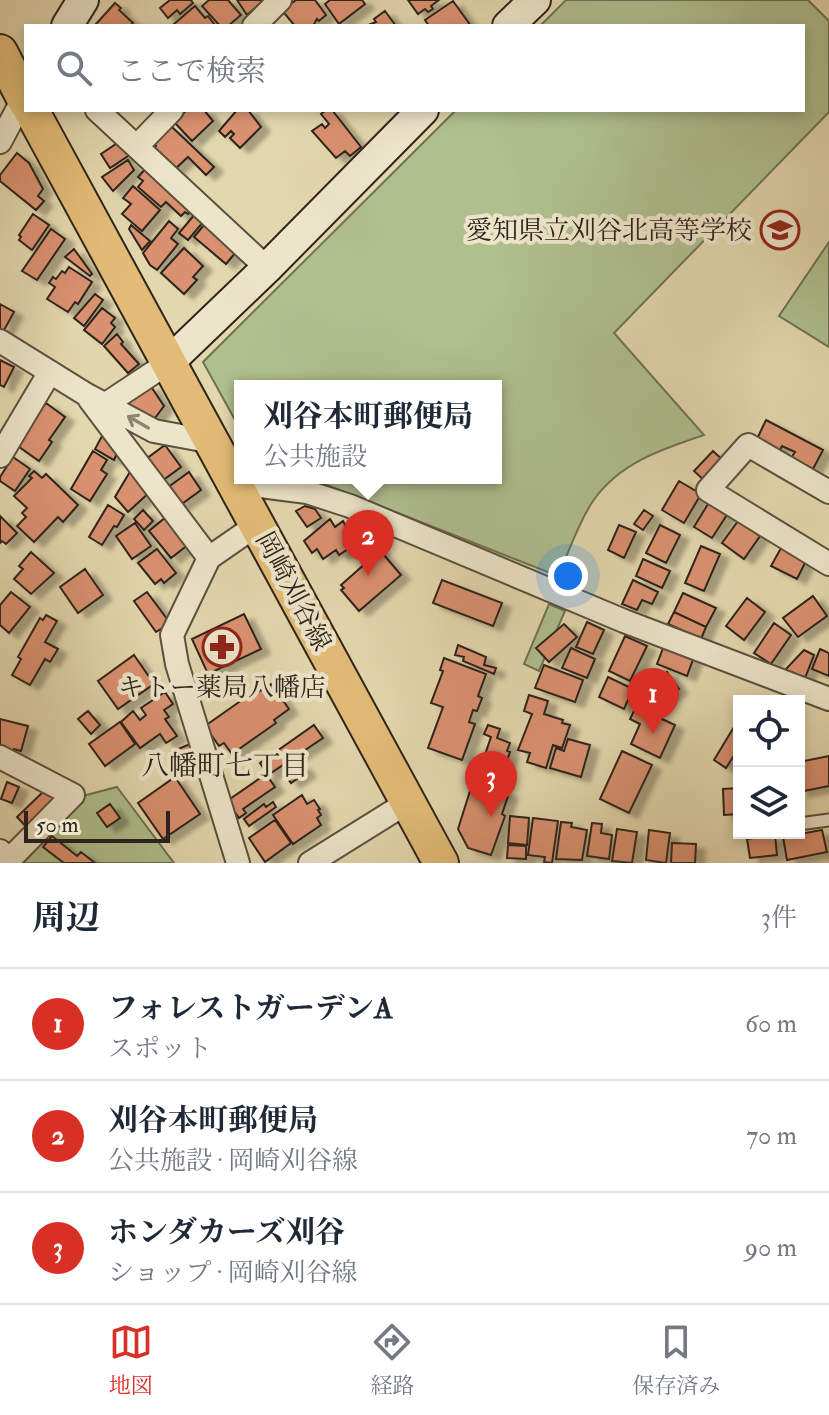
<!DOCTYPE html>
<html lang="ja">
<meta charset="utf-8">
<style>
body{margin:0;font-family:"IM FELL Double Pica","Noto Serif JP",serif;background:#f6f6f7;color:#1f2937}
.controls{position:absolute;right:24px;bottom:24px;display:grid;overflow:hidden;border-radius:0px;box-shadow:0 4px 12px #0003}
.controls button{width:72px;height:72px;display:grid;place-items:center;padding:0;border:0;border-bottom:2px solid #e0e1e3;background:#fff;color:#1f2937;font:40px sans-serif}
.scale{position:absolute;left:24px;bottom:20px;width:146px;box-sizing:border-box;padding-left:8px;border:4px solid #2e241b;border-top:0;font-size:22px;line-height:28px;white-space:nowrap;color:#2e241b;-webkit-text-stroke:6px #ede5ca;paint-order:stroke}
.you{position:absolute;left:568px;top:576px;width:28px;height:28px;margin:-20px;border:6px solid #fff;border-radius:50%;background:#1a73e8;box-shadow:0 0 0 12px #1a73e833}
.badge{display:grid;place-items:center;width:52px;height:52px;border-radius:50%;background:#d93025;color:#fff;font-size:26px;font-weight:700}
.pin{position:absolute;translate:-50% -66px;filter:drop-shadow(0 2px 4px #0008)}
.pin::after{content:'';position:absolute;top:42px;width:28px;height:24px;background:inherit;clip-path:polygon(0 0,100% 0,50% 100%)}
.popup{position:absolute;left:234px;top:380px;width:268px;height:104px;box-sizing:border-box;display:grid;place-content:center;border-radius:0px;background:#fff;filter:drop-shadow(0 2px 6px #0005);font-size:26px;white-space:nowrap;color:#747a83}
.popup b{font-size:30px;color:#1f2937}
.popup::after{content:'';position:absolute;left:50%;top:100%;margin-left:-16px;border:16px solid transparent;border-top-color:#fff}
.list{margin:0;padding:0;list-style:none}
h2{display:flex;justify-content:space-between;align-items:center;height:104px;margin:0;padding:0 32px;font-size:34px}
h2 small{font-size:26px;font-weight:400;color:#747a83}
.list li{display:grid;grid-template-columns:52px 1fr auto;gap:24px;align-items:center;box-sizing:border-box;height:112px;padding:0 32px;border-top:2px solid #e0e1e3}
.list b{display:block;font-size:30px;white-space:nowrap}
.list p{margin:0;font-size:26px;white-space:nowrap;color:#747a83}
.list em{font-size:26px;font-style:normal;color:#747a83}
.icon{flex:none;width:44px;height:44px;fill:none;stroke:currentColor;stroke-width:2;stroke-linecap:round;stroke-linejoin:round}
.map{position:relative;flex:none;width:829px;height:863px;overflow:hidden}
.search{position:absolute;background:#fff;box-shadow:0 4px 12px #0003;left:24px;right:24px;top:24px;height:88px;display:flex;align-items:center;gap:20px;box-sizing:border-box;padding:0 28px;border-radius:0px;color:#747a83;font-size:30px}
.sheet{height:440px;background:#fff}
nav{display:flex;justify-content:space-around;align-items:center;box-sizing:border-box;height:112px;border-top:2px solid #e0e1e3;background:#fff;font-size:22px;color:#747a83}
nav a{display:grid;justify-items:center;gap:4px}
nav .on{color:#d93025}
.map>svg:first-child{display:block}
.green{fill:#afbf8e;stroke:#6e7254;stroke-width:2}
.building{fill:#da916f;stroke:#2e241b;stroke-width:2;filter:url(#shadow)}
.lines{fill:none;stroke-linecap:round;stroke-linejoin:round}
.lane-casing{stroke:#5b5140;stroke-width:15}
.street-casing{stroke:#5b5140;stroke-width:26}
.secondary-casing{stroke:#2e241b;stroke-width:34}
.primary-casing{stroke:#2e241b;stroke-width:38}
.lane{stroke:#ede5ca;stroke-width:11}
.street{stroke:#ede5ca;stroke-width:22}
.secondary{stroke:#ede5ca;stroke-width:30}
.primary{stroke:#e2bc76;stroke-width:34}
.oneway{stroke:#8e8472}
.labels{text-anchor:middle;stroke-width:8;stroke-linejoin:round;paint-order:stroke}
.poi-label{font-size:26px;fill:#2e241b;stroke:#ede5ca;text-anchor:end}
.street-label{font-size:26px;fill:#2e241b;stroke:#ede5ca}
.neighbourhood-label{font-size:28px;fill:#2e241b;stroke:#ede5ca}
</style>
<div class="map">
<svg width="829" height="863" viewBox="0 0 829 863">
<defs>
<filter id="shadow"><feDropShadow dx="9" dy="5" stdDeviation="2" flood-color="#0004"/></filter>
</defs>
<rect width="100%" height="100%" fill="#e3d7ad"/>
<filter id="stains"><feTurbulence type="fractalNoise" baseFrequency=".0025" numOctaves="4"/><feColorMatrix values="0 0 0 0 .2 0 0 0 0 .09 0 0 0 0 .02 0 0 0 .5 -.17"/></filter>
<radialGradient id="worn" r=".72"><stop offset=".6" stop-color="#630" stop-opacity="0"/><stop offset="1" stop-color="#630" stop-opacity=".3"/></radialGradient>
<path class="green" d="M566,0H808L829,21V112L614,333L704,435C662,449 619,463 593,501C578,523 569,552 558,576L309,478H496V386H240V429L203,362L456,110H803V26H540Z
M829,242V347L779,316Z
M549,604L565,611L539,671L524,664Z
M117,787L174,863H21L79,797Z"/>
<path class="building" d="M170,0H191L193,3L180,14L177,10L168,18L160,8Z
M209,0H228L241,15L228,26H220L202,6Z
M237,0H263V1L247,15Z
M315,0L326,15L319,21L317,19L313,26H295L280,8L288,6L296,0Z
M330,0H362L365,4L339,24L325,4Z
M408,0H439L431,6L433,9L428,12L425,9L418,14Z
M453,1L471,26H429L425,20Z
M115,3L121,8L119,10L133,23L130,26H98L96,24Z
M195,6L205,18L208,16L214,24L212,26H176L174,24Z
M385,11L396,26H366L376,22L374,19Z
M187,110H204L213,121L192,141L174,122Z
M237,110H248L261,127L240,148L230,138L234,134L231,131L225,137L219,131Z
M326,110H332L361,147L350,156L345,151L336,158L312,131L322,124L325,128L329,124L321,114Z
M172,127L214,167L206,175L188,157L173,171L153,149L156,146L152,141L166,128L168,130Z
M122,140L131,154L110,168L101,154Z
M17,153L29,163L43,189L38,196L44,201L36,210L0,181V175Z
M128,160L134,170L113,191L102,177Z
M148,166L195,207L188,214L185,212L181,216L166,202L161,207L138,187L143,181L138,177Z
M133,186L160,210L142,231L122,214L131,204L123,198Z
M33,214L49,225L32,250L19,240L21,237L19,235Z
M195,214L204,221L188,240L179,233Z
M169,221L178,229L171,238L178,244L157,270L150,265L143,253Z
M131,225L150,241L142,250L129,229Z
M204,225L236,252L226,264L194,237Z
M51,229L65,239L37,280L22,271Z
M184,248L203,266L193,277L197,280L184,294L161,273Z
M74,249L92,274L90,276L65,257Z
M69,267L92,282L78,304L75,302L68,312L47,299L55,287L49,283L53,277L56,279L62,271L65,273Z
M95,294L103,300L84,326L74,318Z
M0,304L14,312L3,332L0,330Z
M102,308L115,318L111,323L115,327L102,344L84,330Z
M117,334L123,342L121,344L139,364L128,373L104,346Z
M0,360L14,367L4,387L0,385Z
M150,385L164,406L152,422L128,407L130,399Z
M46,403L65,417L49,440L52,442L39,461L15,444Z
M766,420L823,450L813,469L791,458L795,452L782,446L779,452L756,441Z
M102,436L118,451L114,460L95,449Z
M165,445L181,467L162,481L146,459Z
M93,451L107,460L101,470L107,474L90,501L71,489Z
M713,451L727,464L708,484L694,471Z
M13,457L30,469L15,491L0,481V477Z
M131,470L152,490L128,512L115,497Z
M34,471L42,478L46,474L78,505L63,522L58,517L34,542L17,526L26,517L22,513L27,508L14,496L32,478L29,476Z
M189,472L201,490L179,506L167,488Z
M679,481L701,494L684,523L662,510Z
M711,499L730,510L712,538L694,527Z
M108,505L124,515L117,527L114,526L102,545L89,537Z
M305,506L315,509L321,518L307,527L296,511Z
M143,510L153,521L144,530L134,519Z
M644,510L653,516L643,530L634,524Z
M0,516L17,533L6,544L2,541L0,543Z
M166,517L189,544L171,558L149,531Z
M330,519L335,527L343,521L345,525L351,521L360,533L344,544L348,549L339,555L336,550L323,559L317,549L312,553L304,541Z
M738,521L760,536L744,559L722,543Z
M135,523L151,546L132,559L116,536Z
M619,525L636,532L624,558L608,550Z
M660,525L680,535L666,563L646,553Z
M701,546L720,554L704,591L685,583Z
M378,548L401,575L359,611L341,590L344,588L341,585L367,562L365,559Z
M781,548L806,561L797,579L771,566Z
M157,549L176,573L164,583L161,579L155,584L138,563Z
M31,552L54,573L31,594L14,579L23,569L19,566Z
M643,559L670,571L662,588L636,576Z
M85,569L103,595L78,613L60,587Z
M442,580L502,603L493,626L433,603Z
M633,580L658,592L652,604L642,600L637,610L622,604Z
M11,592L30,607L9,633L0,625V605Z
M147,592L170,623L156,632L134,601Z
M683,593L716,608L706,627L674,612Z
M813,596L827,616L798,637L783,618Z
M747,598L765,612L744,640L726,626Z
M674,612L706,627L701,639L668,624Z
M244,614L261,649L208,674L192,639Z
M46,615L57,621L45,642L58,649L50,662L45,659L30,685L12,675L21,659L18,657L40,618L43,620Z
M587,622L604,630L593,654L576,647Z
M774,623L791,635L771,664L754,653Z
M564,624L577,637L549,662L536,648Z
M625,636L647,646L630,681L609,671Z
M665,643L695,654L687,676L657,664Z
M458,645L486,657L484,665L496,668L494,674L463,661L464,657L455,655Z
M571,648L595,659L587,678L562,668Z
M820,649L829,653V676L812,669Z
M804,650L814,655L805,678L785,670Z
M134,655L154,684L118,709L98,681Z
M444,658L486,674L478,696L482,698L477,711L473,710L469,722L475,724L462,760L428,748L443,707L431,703L443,671L440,670Z
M544,665L583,680L575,702L535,688Z
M667,672L679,689L649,708L638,692Z
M608,677L633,689L624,709L599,697Z
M271,684L289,709L274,720L276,723L232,754L224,743L219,746L205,726L259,688L260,691Z
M165,692L173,704L164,710L169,717L165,719L177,736L166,743L160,734L140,748L121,722L133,711L140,720L146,715L141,708Z
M529,695L548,701L544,714L563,720L562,723L570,725L562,748L553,745L546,768L527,762L530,753L518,750L532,714L524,711Z
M636,707L675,725L660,758L631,744L640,724L630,719Z
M88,711L100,725L91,734L78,719Z
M0,719L28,726L21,751L14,749L13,753L4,751L5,746L0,745Z
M120,722L135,744L105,766L89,744Z
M737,722L739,723V756L735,754L726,768L714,760Z
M314,725L323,738L268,775L260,763Z
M488,725L500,729L497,738L510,743L507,751L510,752L500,779L479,772L491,737L484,734Z
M568,739L590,745L581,777L550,768L556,748L564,751Z
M190,744L197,761L178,769L171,752Z
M622,751L652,765L629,813L600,799Z
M829,756V786L799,792V762Z
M301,764L307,772L291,783L286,776Z
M266,774L275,787L243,809L246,813L239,818L227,801Z
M175,777L200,814L163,839L138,803Z
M7,782L19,787L12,803L1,799Z
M491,786L509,793L502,814L505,816L491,855L468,848L458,829L470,791Z
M47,788L60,802L30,831L17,817Z
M739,788V814L724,815L723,789Z
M302,795L307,804L314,800L320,809L318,810L321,815L317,818L321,825L293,844L273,815Z
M273,802L276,807L249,826L244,819L264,804L266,807Z
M110,804L120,818L107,827L97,813Z
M510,816L529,818L527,845L508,843Z
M533,818L558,821L552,863L544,862L545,857L528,855Z
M275,820L291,843L265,862L249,838Z
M561,822L572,823L571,827L587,830L582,860L556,859Z
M592,823L602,824L601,833L612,835L609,859L587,856Z
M617,829L637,832L632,863L612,861Z
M649,830L670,833L666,863L646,860Z
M822,830L827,852L787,860L783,837Z
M775,835L777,855L750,858L747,839Z
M52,836L77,856L81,852L95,863H64L43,847Z
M672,843L696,844L695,863H671Z
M508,845L526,846V859L507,858Z"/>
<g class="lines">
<defs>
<path id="lane" d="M799,824L829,820"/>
<path id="street" d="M254,26L280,0
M97,110L267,268
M0,142L24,97
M138,145L172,110
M0,341L87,395L154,431L213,442
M90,400L209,558
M106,404L168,363
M0,456L50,372
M236,483L307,492L350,506L624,621L829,699
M829,492L748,445L708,490L829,564
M0,757L73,795L9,860L0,851
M238,863L177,664L172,635L209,558L258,524
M310,863L408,802"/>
<path id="secondary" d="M67,26L83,0
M508,26L535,0
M168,363L267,268L423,110"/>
<path id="primary" d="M0,52L26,102
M31,110L441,863"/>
</defs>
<use href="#lane" class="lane-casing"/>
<use href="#street" class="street-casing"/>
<use href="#secondary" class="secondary-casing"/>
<use href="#primary" class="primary-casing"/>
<use href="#lane" class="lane"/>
<use href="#street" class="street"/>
<use href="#secondary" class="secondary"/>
<use href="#primary" class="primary"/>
</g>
<defs><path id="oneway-shaft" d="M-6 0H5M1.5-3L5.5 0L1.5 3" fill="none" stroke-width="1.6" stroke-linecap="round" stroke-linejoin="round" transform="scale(2)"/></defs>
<use class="oneway" href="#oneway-shaft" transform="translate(138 422) rotate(-150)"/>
<defs>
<symbol id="school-ring" viewBox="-11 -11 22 22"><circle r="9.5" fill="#ede5ca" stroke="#8f2418" stroke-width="1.5"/><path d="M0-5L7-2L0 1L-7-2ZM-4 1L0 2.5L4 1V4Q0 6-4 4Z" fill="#8f2418"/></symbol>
<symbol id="pharmacy-ring" viewBox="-11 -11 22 22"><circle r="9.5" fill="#ede5ca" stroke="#8f2418" stroke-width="1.5"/><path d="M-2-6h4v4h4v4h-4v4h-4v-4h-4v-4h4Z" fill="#8f2418"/></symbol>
</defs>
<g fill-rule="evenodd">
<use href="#school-ring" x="758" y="208" width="44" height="44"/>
<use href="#pharmacy-ring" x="200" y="625" width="44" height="44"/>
</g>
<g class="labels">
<g class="poi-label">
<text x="752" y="239">愛知県立刈谷北高等学校</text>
<text x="222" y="696" text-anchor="middle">キトー薬局八幡店</text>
</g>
<g class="street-label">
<text transform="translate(294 591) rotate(62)" y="9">岡崎刈谷線</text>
</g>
<g class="neighbourhood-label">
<text x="225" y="775">八幡町七丁目</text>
</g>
</g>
<rect width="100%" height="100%" filter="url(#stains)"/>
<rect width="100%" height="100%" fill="url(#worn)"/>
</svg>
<div class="controls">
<button><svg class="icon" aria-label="locate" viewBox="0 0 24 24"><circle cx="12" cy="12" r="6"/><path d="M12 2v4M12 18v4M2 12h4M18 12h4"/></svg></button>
<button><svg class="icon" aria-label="layers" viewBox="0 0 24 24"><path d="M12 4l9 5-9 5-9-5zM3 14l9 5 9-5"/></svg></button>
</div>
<div class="scale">50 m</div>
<div class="you"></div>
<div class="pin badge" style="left:653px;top:734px">1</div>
<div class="pin badge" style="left:368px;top:576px">2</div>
<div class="popup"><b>刈谷本町郵便局</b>公共施設</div>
<div class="pin badge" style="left:491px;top:817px">3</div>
<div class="search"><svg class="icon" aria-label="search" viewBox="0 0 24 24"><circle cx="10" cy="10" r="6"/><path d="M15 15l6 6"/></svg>ここで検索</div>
</div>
<section class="sheet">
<h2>周辺<small>3件</small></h2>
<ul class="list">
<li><span class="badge">1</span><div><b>フォレストガーデンA</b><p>スポット</p></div><em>60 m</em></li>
<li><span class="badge">2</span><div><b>刈谷本町郵便局</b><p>公共施設 · 岡崎刈谷線</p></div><em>70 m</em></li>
<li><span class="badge">3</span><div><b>ホンダカーズ刈谷</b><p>ショップ · 岡崎刈谷線</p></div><em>90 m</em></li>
</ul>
</section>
<nav>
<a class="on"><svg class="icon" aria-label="map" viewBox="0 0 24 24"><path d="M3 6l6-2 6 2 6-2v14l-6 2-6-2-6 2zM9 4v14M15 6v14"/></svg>地図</a>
<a><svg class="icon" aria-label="directions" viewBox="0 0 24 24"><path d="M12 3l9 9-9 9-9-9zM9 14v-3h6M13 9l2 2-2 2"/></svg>経路</a>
<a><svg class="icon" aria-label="saved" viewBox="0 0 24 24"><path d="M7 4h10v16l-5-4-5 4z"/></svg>保存済み</a>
</nav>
